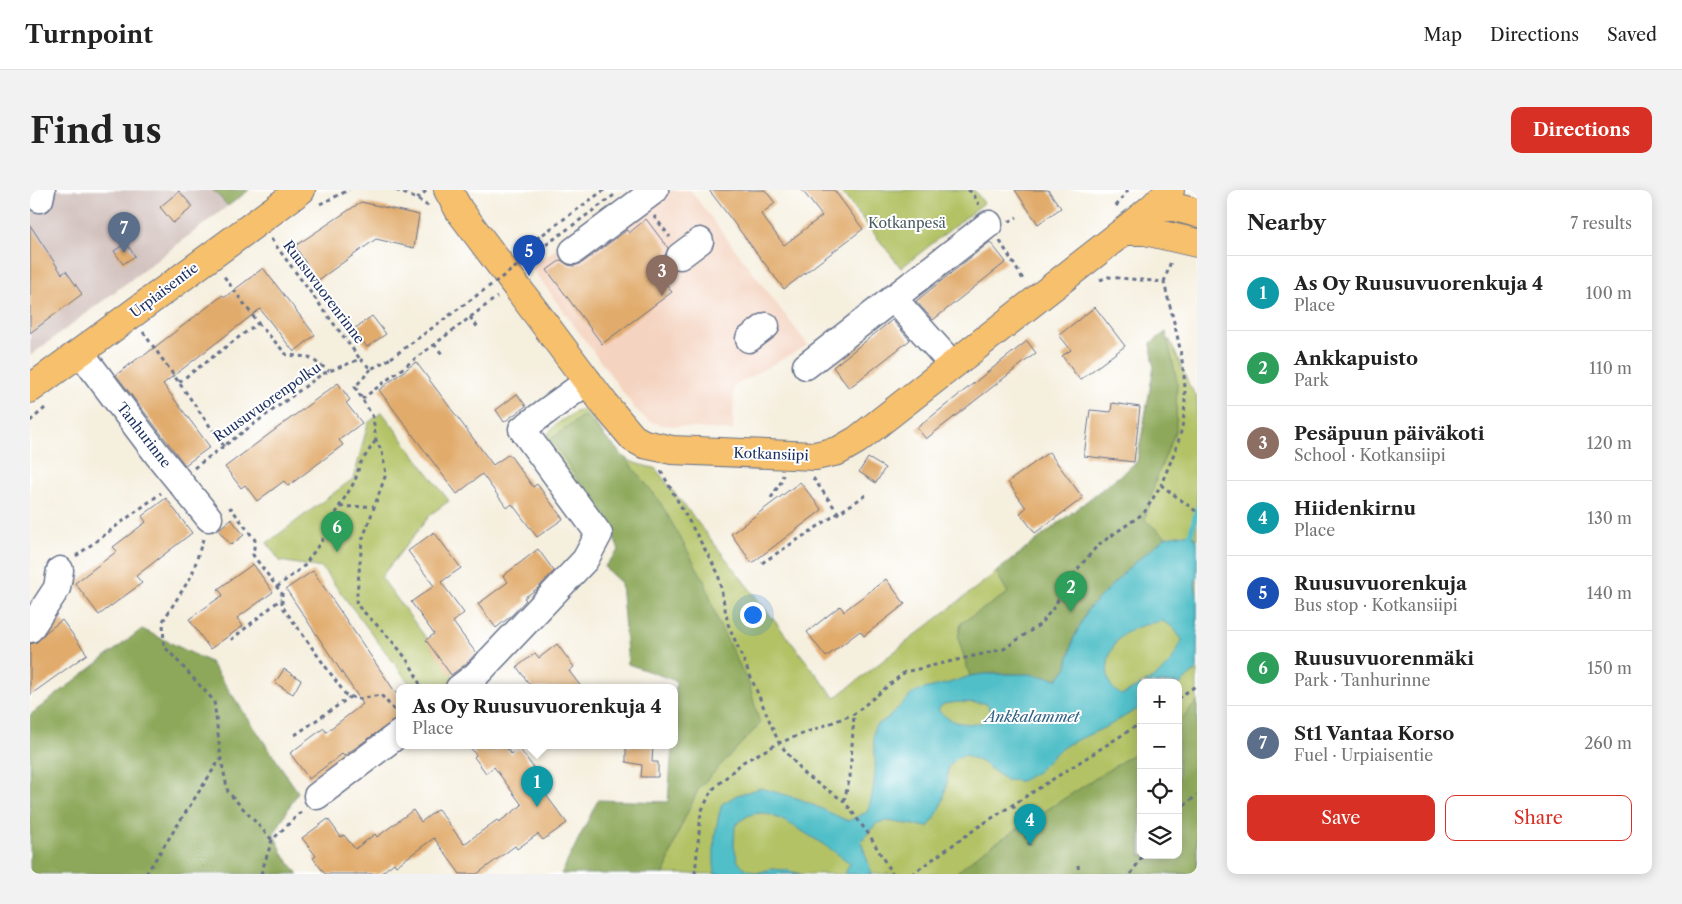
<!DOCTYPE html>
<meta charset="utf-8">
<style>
body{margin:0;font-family:"Libre Caslon Text",serif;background:#f2f2f2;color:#222}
.controls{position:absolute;right:15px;bottom:15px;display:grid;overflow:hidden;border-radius:10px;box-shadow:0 2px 12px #0003}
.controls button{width:45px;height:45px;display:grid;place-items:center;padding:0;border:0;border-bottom:1px solid #e0e0e0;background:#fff;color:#222;font:25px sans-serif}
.you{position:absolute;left:722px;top:424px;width:18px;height:18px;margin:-12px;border:4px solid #fff;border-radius:50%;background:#1a73e8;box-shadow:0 0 0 8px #1a73e833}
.badge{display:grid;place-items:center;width:32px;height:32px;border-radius:50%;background:#d93025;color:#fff;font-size:16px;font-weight:700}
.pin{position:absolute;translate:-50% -41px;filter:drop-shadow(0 1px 2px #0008)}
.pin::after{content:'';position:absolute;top:26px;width:18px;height:15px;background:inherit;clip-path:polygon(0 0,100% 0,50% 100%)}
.popup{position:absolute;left:366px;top:494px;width:282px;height:65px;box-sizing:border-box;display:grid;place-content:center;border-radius:10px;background:#fff;filter:drop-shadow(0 1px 4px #0005);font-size:16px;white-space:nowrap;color:#767676}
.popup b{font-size:19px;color:#222}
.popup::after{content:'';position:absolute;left:50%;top:100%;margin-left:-10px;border:10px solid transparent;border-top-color:#fff}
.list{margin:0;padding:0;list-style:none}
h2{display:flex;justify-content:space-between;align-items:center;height:65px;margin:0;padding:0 20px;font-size:21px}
h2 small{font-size:16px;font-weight:400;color:#767676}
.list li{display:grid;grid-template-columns:32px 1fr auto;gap:15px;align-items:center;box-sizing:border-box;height:75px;padding:0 20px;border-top:1px solid #e0e0e0}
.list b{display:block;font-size:19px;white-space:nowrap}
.list p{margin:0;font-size:16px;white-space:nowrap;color:#767676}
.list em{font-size:16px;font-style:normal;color:#767676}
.actions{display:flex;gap:10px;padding:15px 20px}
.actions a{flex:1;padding:11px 0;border:1px solid #d93025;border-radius:10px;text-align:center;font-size:18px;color:#d93025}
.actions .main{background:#d93025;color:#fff}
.icon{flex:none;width:28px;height:28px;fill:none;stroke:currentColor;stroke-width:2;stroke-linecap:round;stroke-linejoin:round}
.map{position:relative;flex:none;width:1167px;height:684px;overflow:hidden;border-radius:10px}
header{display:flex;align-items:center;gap:30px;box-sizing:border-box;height:70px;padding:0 25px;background:#fff;border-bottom:1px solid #e0e0e0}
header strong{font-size:24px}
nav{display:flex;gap:28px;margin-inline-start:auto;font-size:18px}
.intro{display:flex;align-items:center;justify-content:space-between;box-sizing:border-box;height:120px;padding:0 30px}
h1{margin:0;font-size:35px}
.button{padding:12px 22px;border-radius:10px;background:#d93025;color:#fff;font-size:18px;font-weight:700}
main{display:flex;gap:30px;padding:0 30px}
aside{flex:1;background:#fff;border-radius:10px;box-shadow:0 2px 12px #0003}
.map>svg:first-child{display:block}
.built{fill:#f4d3c0}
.industrial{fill:#d0c0bc}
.green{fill:#b2c265;stroke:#667862;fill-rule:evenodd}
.forest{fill:#8da85a;stroke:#546c5c}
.water{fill:#51bfc8;stroke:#367793;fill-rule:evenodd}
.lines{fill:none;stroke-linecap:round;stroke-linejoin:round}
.stream{stroke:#51bfc8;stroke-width:5.5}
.building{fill:#e1ab6c}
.minor-casing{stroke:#67728b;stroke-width:29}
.major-casing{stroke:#67728b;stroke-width:30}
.path{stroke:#67728b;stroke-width:3;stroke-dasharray:4 4;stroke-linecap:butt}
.minor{stroke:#fff;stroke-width:26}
.major{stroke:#f7c06c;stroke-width:28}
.path-bridge{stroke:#67728b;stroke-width:3;stroke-dasharray:4 4;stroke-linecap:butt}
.labels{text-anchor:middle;stroke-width:4;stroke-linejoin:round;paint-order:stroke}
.park-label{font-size:14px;fill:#485b60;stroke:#fff}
.street-label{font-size:14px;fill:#1b2f5e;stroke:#fff}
.water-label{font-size:15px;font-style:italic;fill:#2e6183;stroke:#fff}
</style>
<header>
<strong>Turnpoint</strong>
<nav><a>Map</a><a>Directions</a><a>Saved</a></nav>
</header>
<div class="intro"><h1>Find us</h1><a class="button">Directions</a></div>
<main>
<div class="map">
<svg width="1167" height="684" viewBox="0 0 1167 684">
<rect width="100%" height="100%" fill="#fff"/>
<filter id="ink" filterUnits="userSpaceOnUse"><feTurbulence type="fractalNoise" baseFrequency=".02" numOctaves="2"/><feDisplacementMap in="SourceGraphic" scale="10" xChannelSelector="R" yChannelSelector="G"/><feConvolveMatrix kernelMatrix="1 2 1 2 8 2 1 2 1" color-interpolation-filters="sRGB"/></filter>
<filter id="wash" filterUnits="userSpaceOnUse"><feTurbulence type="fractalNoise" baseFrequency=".0096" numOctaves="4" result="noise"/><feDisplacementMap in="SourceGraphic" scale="20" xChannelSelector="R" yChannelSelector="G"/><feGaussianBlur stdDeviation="1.12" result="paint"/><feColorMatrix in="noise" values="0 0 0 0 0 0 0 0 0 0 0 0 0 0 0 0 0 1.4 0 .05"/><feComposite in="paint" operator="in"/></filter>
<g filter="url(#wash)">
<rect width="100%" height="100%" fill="#f5efde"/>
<path class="built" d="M605,0H660L778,155L704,196L703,241L632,235L619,231L606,220L501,77Z"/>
<path class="industrial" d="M0,0H183L198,16L0,166Z"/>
<path class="green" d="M810,0H944L954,13L871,78Z
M1140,150L1159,195L1167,207V684H631L696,462L588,351L517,252C516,237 534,230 545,222L550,220L555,221C571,238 582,264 605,273C611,275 618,277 625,278L805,508L1107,272L1124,177L1121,153ZM1111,493H1148V665H1111Z
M352,222L419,311L401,324L351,387L427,490L414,498H383L292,378L250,371L237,353L324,288L338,233Z"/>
<path class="forest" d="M183,0H219L198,16Z
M1136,142L1147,191L1146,240L1126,289L1115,330L1136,347L1103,374L1058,419L1043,450L1037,477L1028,489C999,484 970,482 940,486L928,448L931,433L978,403L966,382L1107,272L1124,177L1121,153Z
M554,225L596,269L629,310L675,392L688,432L719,494L730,534L669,598L647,645L634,684H531L568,610L638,612L642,556H644L646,491L598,474L591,393L574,377L589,360L579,337L521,249Z
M112,439L180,472L268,602L244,644L254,666L268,684H0V525Z
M1167,512V684H925L950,663L1111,559V665H1148V532Z"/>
<path class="water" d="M1161,343L1167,351V386L1165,393L1167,409V479L1148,496V493H1114C1138,480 1141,474 1152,450L1143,437L1132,431C1116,434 1097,438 1087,451C1075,466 1072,497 1092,505L1111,495V517L1078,536L1032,557L1007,582L991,591L976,590L950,571L935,565L928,567L918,577C917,600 913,620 898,637L857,631L847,633L831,651L842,684H815L820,673C804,661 750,624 732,623C720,623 713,628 705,636L704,656L708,672L716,679L727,683L741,679L756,680L771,684H685C682,660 685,637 692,614L707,605L731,598L770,609L818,631L837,622C844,604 846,583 845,563C844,553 842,545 845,536L858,528L883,503L894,499L919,493L940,486L953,484H999L1028,489L1037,477L1043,450L1058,419L1103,374L1136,347ZM929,512L954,513L958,515L960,522L950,533C931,535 921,533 908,520L913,514Z"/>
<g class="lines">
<path class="stream" d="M1161,343L1167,318"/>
</g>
<g id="blocks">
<path class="building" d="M679,0H735L745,13L731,24L754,55L792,26L772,0H804L833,39L754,99Z
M985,0H1018L1031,18L1008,34Z
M149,1L163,17L143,33L130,17Z
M331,12L389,25L384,58L346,49L287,91L265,56Z
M616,29L638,58L635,66L623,75L642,102L572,154L517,80L531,70L538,75L544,76L552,73L597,40L599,43Z
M0,35L32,84L36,81L52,104L0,143Z
M960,52L976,72L903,130L886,111Z
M96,53L105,66L93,74L84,61Z
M233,78L285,145L264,162L230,119L133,194L180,257L155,275L86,185L111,166L112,167L193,105L195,107Z
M1065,117L1095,156L1050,190L1032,166L1041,160L1029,145Z
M342,126L356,144L337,157L324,139Z
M862,130L880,150L819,198L803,177Z
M997,151L1006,163L896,249L887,238Z
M386,172L463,275L479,264L503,297L507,294L533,329L507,347L482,314L477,318L452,284L427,304L349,200Z
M308,193L320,210L316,213L332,233L309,250L313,255L258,296L254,291L227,311L215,295L211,298L195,277Z
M487,204L496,216L474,232L466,220Z
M1082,213L1110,217L1104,272L1054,266L1060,220L1081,222Z
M1019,262L1053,308L1005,343L990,323L996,318L978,292Z
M838,268L855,278L846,293L829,282Z
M770,292L792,320L722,373L701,344Z
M136,308L162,343L106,386L112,393L69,425L45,393L87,361L83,357L116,332L112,326Z
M201,329L214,345L201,355L188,340Z
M404,342L431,378L411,392L434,423L423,432L446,463L436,474L421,485L396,450L404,444L381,412L404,396L378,361Z
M508,359L524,381L508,398L494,408L496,410L481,426L466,438L448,414L478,392L473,386Z
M223,374L243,402L207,428L213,436L180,459L159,429L193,405L188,399Z
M283,381L370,509V526L314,566L312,564L279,589L260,563L294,538L296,542L333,514L256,399Z
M856,389L875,414L834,446L830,441L796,467L777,442L810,416L814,421Z
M32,430L57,464L0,505V454L7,452L16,442Z
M527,454L544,477L539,481L552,498H502L487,477L505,463L509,468Z
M254,479L271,490L263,504L245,493Z
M439,556H475L481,564L489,558L506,581L501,585L537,633L513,650L508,644L487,659L485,656L447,684H430L404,648L366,676L364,673L350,684H295L283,668L286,666L272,648L298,629L311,647L314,645L325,659L345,644L347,647L383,620L391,632L408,619L434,654L467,630L469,632L492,615L464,577L456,583L444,567L446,565Z
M596,556H623L622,572H628V587H611L612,575L596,572Z"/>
</g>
</g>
<g filter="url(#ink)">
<use href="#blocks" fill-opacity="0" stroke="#67728b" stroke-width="1"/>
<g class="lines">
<defs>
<path id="minor" d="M10,9L12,0
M543,61L625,0
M650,66L670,51
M863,108L913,164
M719,149L736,136
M50,162L127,264L179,328
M776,176L959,34
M0,439L27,398L30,380
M429,498L446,485L555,370L569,344L492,239L558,191
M287,606L370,543"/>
<path id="major" d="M418,0L429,20L576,216L603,248L614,254L642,260L785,266L808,261L827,250L1094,41L1123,17L1140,0
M1123,17H1144L1167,23
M1094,41H1115L1167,53
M0,199L271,0"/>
</defs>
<use href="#minor" class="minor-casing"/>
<use href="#major" class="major-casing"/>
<path class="path" d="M366,0L387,9L401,18
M938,0L943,3L949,15
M387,9L396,1
M290,14L319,0
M1086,16L1098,0
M624,26L640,47
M979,32L987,27
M241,49L330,169
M970,51L994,91
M487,63L574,0
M627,88L634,78
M1070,90L1078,87L1134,92C1145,139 1162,188 1152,237C1148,257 1138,277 1131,295
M1134,92L1141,71
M440,127L448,138
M228,133L257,165L279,167L299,181
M113,142L194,256
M404,154L412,164
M341,179L325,197L343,227L346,250L352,262L356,284L332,351L326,414C350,439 380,464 391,498
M149,192L228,133L193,85
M332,209L467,107
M0,231L15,218
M164,278L292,184L330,169L341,179L361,168
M631,281L688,383L698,434L749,553L775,585L814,611L840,646L862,684
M783,288L809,324
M741,308L751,292L753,285
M309,317L325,291L330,274L346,250
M199,319L201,318L225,350L223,365L252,404V416L316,505L328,509L351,505L365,521
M173,349L162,385L133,431L134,456L184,511L191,569L198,602L242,650
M46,366L131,303
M732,373L839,303
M247,397L274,376L297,343L309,317L344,316
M201,450L251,409
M1148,508L1167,495
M265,545L320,507
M814,611L820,587L824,524
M983,615L1000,655
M1148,621L1167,605
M1048,675L1049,684
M116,684L190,569
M231,684L242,650L272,621
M665,684L671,622L682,600L713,572L749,553L824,524L875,482L974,459L1009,435L1022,420L1046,381L1068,355L1114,323L1131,295L1167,322
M882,684L948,637L1111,533
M1101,684L1113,665"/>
<use href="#minor" class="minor"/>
<use href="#major" class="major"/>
<path class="path-bridge" d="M361,168L587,3"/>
</g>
</g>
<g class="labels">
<g class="park-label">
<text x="877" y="38">Kotkanpesä</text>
</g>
<g class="street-label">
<text transform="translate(134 100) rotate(-37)" y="5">Urpiaisentie</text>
<text transform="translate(294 102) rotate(53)" y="5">Ruusuvuorenrinne</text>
<text transform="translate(237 212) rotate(-35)" y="5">Ruusuvuorenpolku</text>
<text transform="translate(114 245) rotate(52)" y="5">Tanhurinne</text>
<text transform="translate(741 264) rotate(2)" y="5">Kotkansiipi</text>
</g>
<g class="water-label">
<text x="1002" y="532">Ankkalammet</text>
</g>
</g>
</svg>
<div class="controls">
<button>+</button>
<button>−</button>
<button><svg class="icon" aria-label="locate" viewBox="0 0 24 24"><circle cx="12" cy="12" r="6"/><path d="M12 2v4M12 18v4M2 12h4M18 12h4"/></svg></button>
<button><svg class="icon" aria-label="layers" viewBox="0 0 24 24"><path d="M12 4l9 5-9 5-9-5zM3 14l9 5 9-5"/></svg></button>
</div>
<div class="you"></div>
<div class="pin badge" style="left:507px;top:617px;background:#0f9aa8">1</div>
<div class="popup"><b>As Oy Ruusuvuorenkuja 4</b>Place</div>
<div class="pin badge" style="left:1041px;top:422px;background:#2e9e5b">2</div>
<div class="pin badge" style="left:632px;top:106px;background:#8d6e63">3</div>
<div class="pin badge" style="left:1000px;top:655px;background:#0f9aa8">4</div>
<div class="pin badge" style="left:499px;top:86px;background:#1a4fb4">5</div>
<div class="pin badge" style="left:307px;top:362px;background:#2e9e5b">6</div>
<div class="pin badge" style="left:94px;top:63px;background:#5c6f8a">7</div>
</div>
<aside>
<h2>Nearby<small>7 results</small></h2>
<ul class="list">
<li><span class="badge" style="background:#0f9aa8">1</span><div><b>As Oy Ruusuvuorenkuja 4</b><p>Place</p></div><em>100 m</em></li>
<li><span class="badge" style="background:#2e9e5b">2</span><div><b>Ankkapuisto</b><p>Park</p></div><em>110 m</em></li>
<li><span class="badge" style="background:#8d6e63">3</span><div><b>Pesäpuun päiväkoti</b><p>School · Kotkansiipi</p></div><em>120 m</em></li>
<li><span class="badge" style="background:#0f9aa8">4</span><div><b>Hiidenkirnu</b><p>Place</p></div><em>130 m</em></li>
<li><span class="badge" style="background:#1a4fb4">5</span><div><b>Ruusuvuorenkuja</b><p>Bus stop · Kotkansiipi</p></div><em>140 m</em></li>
<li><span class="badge" style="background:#2e9e5b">6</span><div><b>Ruusuvuorenmäki</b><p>Park · Tanhurinne</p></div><em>150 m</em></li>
<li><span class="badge" style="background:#5c6f8a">7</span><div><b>St1 Vantaa Korso</b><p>Fuel · Urpiaisentie</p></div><em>260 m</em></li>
</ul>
<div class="actions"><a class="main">Save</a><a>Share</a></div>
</aside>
</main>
